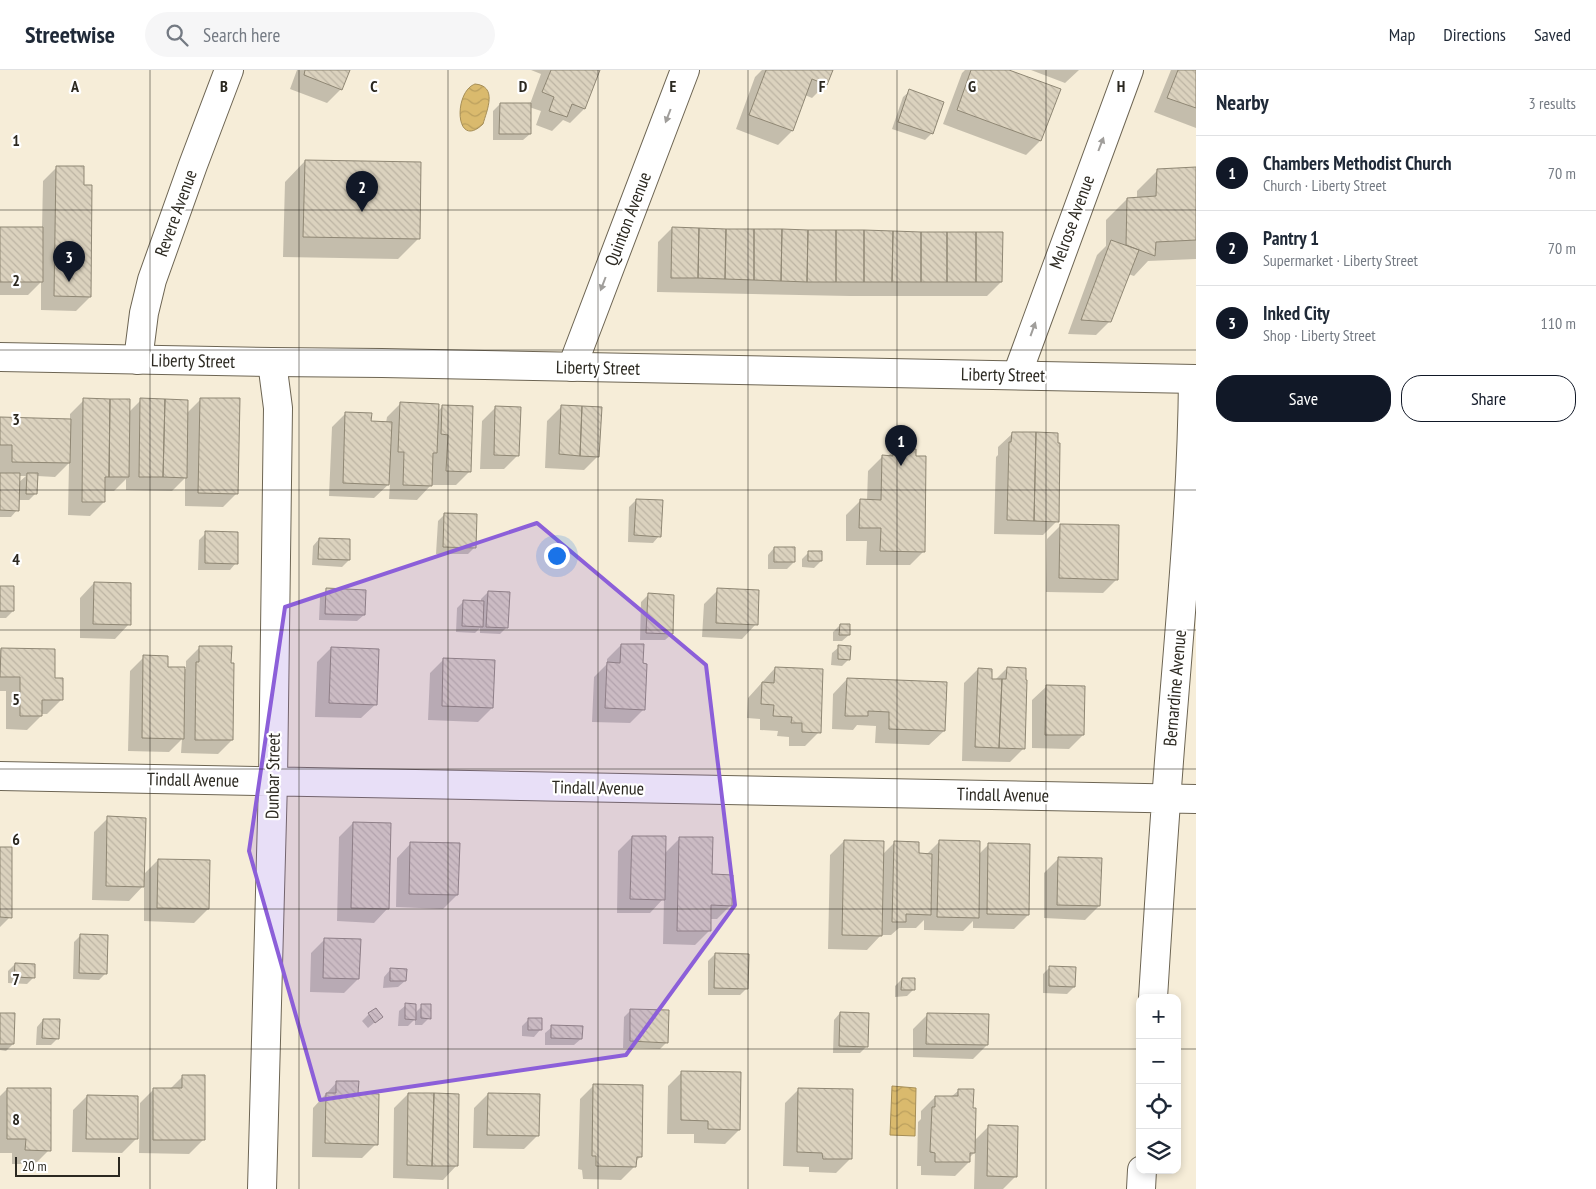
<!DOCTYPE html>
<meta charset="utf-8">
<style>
body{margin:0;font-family:"PT Sans Narrow",sans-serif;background:#f6f6f7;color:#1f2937}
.controls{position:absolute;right:15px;bottom:15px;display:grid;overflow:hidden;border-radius:10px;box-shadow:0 2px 8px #0003}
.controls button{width:45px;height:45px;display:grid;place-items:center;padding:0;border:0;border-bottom:1px solid #e0e1e3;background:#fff;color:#1f2937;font:25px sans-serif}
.scale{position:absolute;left:15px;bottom:12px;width:105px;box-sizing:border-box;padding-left:5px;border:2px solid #2b2820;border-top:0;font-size:14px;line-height:18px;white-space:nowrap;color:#2b2820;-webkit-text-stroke:4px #fff;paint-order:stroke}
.you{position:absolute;left:556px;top:485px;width:18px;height:18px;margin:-12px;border:4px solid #fff;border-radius:50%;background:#1a73e8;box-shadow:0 0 0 8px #1a73e833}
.badge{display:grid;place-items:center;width:32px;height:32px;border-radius:50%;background:#111827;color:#fff;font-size:16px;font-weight:700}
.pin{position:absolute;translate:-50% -41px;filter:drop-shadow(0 1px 2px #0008)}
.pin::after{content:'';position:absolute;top:26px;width:18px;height:15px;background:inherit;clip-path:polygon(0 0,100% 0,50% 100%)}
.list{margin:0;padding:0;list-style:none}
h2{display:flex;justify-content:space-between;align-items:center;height:65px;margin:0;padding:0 20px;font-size:21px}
h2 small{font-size:16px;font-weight:400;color:#747a83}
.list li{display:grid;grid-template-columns:32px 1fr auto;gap:15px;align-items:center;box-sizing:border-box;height:75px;padding:0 20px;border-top:1px solid #e0e1e3}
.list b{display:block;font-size:19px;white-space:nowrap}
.list p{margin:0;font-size:16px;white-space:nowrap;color:#747a83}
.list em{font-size:16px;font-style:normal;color:#747a83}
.actions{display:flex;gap:10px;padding:15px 20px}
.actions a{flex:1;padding:11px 0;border:1px solid #111827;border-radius:20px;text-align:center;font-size:18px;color:#111827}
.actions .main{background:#111827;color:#fff}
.icon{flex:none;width:28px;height:28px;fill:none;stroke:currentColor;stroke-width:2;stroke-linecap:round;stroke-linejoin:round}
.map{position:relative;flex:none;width:1196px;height:1119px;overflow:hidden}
header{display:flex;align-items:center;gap:30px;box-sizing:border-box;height:70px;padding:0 25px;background:#fff;border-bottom:1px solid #e0e1e3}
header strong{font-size:24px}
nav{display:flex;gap:28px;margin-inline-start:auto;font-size:18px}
.search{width:350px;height:45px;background:#f6f6f7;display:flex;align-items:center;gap:12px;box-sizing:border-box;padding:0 18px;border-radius:28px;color:#747a83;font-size:19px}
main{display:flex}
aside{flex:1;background:#fff}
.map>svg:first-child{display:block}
.water{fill:url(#water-waves);stroke:#a68e56}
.shadow{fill:#0003;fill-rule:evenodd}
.building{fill:url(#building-back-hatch);stroke:#8f8774}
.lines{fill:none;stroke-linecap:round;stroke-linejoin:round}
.street-casing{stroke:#6d6553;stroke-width:30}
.secondary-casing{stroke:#6d6553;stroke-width:30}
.street{stroke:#fff;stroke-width:28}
.secondary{stroke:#fff;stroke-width:28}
.oneway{fill:#a09e9b}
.marked{fill:#8c5fd9;fill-opacity:0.2;stroke:#8c5fd9;stroke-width:4;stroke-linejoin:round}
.grid{fill:none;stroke:#2b2820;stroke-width:1;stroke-opacity:0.55}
.labels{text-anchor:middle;stroke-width:4.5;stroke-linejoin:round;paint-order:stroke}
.street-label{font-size:18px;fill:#2b2820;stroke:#fff}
.grid-label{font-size:16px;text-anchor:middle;font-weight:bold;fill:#2b2820;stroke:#fff;stroke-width:4.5;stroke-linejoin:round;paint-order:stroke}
</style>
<header>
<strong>Streetwise</strong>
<div class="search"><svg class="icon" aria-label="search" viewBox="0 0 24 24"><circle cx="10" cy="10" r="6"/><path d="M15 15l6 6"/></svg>Search here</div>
<nav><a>Map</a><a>Directions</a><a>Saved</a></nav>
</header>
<main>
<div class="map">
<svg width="1196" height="1119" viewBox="0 0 1196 1119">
<defs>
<pattern id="water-waves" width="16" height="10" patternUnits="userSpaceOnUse" patternTransform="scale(1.25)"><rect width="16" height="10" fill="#daba6d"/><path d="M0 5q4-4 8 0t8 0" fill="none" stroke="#bba05e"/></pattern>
<pattern id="building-back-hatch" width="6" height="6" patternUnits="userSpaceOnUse" patternTransform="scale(1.25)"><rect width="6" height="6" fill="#dbd2be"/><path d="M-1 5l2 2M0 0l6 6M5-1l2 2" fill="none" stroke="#bcb4a3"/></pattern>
</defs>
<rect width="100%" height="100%" fill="#f6edd8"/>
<path class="water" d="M475,14C498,16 487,40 483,54C455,81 453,22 475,14Z
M892,1016L916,1018L915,1066L890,1065Z"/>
<path class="shadow" d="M297,0H349L341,19L327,33L290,19Z
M531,0H598L584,39L570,53L563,50L552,61L536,55L541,41L529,37L530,64L523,70H493V41L500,34H530L541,4Z
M762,0H832L826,14L812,28L805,25L792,61L778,75L736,59L755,7Z
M965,0H1005L1059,20L1040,71L1026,85L943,54L962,3Z
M1031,0H1079L1065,13Z
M1171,0H1196V58L1154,42Z
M910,21L932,63L925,70L892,59L903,27Z
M305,91L418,169L398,189L283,187L285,112Z
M57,97L90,227L76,241L41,240V212L28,225H0V159L42,158L43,111Z
M1196,99V189L1148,191L1134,206L1128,204L1110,251L1096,265L1068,264L1097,185L1106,176V150L1127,129L1137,128V121L1158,100Z
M672,158L1001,212L987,226H849L657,222L658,172Z
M201,329L237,423L223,437L185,436V408L172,421L126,420V409L114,421H104V432L90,446L68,445L69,393L55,407L37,406L36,423L29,430H18L17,440L11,447H0V349L70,350V344L84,330L129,342L141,330L187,343ZM19,406H26L18,413Z
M401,333L438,341L443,336L470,401L456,415H431L417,430L389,429L390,413L374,428L329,426L332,357L346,343L370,353H386L387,347Z
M496,337L518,385L504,399H480L482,351Z
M561,337L598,386L584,400L545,398L547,351Z
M1013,363L1057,451L1043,465L994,464L996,387L998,385V377Z
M894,380L924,481L910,495H866L867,471H846V445L860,431H867L868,401L882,387H887Z
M636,430L659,466L653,473L628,472L629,437Z
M445,444L474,478L468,484H436L438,451Z
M1061,455L1117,509L1103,523L1046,522L1047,469Z
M206,463L236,493L230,500H198L199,470Z
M319,469L349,490L342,497L312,495L313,476Z
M774,478L794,492L787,499H768V485Z
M809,482L821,491L814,498L802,497V489Z
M94,513L129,554L115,569L80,568V528Z
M0,517L13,541L6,548H0Z
M327,520L364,545L357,551L319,550L320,527Z
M718,520L756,554L742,569L702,567L704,534Z
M488,522L507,557L500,564L480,563V558L475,563L456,562L457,538L464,531L481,532V529Z
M648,525L672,564L665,570H640L641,532Z
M840,555L849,565L842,571H833V562Z
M621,575L644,639L630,653L592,652L594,607L607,594V589Z
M200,577L232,670L218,684L181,683L182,669L169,682L128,681L130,601L144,587L167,599H186V591Z
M839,577L849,589L842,596L831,595L832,583Z
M331,578L376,634L361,648L315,647L317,592Z
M1,579L53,609L61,630L47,644H41V646L27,660L6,659V621H0V580Z
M444,589L492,638L478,652L428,650L430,603Z
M775,598L819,662L805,676H789V667L777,666L778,661L760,660V649L747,648L748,628Z
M1007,598L1024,678L1010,692L962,691L964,613L978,599L990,610H995Z
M847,609L945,613L944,661L929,675L875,673L876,656L857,655L853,660L832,659L833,624Z
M1047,616L1083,665L1069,679L1032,678V630Z
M108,748L143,805L158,790L208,839L194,853L144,851V815L129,831L92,830L94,762Z
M353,753L388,838L374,853L337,851L339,767Z
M632,767L665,783L680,768L710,805L731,835L717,849H710L709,861L695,875L663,874L664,828L650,843H617L618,781Z
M844,771L883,784L894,773L918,784L926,785L940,771L979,784L989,774L1028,845L1014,859L973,858V851L963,861L924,860V850L916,858H899L891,865H881L867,880L828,879L830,785Z
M411,773L457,825L443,839L396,837L397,788Z
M0,778L10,847L0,857Z
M1058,789L1099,836L1085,850L1044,848V803Z
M81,865L106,903L99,910L73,909L74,872Z
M325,869L358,909L344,923L310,922L311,883Z
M715,884L747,918L740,925H708V891Z
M15,894L34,907L27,914L8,913V901Z
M1050,897L1074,917L1067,924L1043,923V904Z
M390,900L405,911L398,917L383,918L384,907Z
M902,909L913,920L907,926L895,927V916Z
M406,935L415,943L422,936L429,948L422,955H415V949L408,956H398L399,941Z
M631,940L667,972L660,979L623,978L624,947Z
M840,943L867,976L860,983H833L834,950Z
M0,944L13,974L6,981L0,980Z
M369,944L381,947L368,958L362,951Z
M927,945L987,975L973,989L913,987V959Z
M529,949L540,960L534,967L522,966V956Z
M43,950L58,968L51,975H36L37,957Z
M552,957L581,969L574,975H545V963Z
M682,1002L739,1060L725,1074L694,1073V1064H667L668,1016Z
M183,1006L203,1070L189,1084L139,1083L140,1033L154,1019H170Z
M337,1012L357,1024L376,1074L362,1088L312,1087L313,1038Z
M594,1015L641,1086L635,1092V1096L621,1110L583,1109L582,1100L578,1099L580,1029Z
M7,1019L49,1080L35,1094H12V1083H0V1026Z
M799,1019L850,1089L836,1103L809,1102V1097L783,1096L785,1033Z
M959,1020L974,1071L989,1056L1016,1106L1003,1119H974L975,1082L969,1088V1092L955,1106L921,1105V1096H917L918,1052L921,1049V1041L935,1027H951Z
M408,1024L457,1095L443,1110L393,1108L394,1038Z
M488,1024L538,1065L524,1079L473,1078L474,1038Z
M87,1026L136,1069L122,1083L72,1082L73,1040Z"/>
<path class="building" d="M305,0H350L342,20L304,5Z
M551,0H600L585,39L572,34L567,47L549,41L554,27L542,22Z
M766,0H833L827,15L812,9L793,61L749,45Z
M971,0H1009L1061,19L1041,71L957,40Z
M1178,0H1196V38L1167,28Z
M909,19L944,32L933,64L898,52Z
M500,33H531V64H499Z
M305,90L421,92L420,169L303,167Z
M56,96H84V115H92L91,227L54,226Z
M1196,97V170L1156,172L1155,186L1126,175L1127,128L1156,126L1157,99Z
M0,157H43V212H0Z
M672,157L699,158L698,208H671Z
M699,158L726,159L725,209L698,208Z
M726,159H754V210L725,209Z
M754,159H782L781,211L754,210Z
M782,159L808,160L807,212L781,211Z
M808,160H836V212H807Z
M836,160H864V212H836Z
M864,160L893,161L892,212H864Z
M893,161L921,162V212H892Z
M921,162H947V212H921Z
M947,162H976V212H947Z
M976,162H1003L1002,212H976Z
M1111,170L1139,180L1111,252L1081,250Z
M83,328L110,329L109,407H105V432H82Z
M140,328L165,329L163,407H139Z
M200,328H240L238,424L198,423Z
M110,329H130L129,407H109Z
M165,329L188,330L187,408L163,407Z
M400,332L439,334L437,383H433L432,416L403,415L404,382H398Z
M442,335L473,336L471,402L446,401L448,365L441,364Z
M561,335L582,336L580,386L559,384Z
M495,336L521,337L519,386L494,385Z
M582,336L602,337L599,387L580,386Z
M345,342L372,343L371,351L392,352L389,415L343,413Z
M0,347L71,349L70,393L12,392V375H0Z
M1012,362H1036L1034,451L1007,450L1009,372H1011Z
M1036,362L1058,363V373H1060L1059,452L1034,451Z
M893,378L916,379V386H926L925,482L880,481L881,458H859L860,429L881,430L882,385L893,386Z
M0,403H20L19,441L0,440Z
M27,403H38L37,424H26Z
M636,429L663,430L661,467L634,465Z
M444,443L477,444L476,478L443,477Z
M1060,454L1119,455L1118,510L1059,508Z
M205,461L238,462V494L205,493Z
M319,468L350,469V490L318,489Z
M774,477H795V492H774Z
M808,481H822V491H808Z
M94,512L131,513V555L93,554Z
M0,516H14V541H0Z
M326,518L366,520L365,545L325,544Z
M717,518L759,520L758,555L716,553Z
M488,521L510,522L508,558L486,557Z
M648,523L674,525L673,564L646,563Z
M463,530L484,531L483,557L462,556Z
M840,554H850V565H839Z
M621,574H644L643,593L647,594L645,640L605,638L607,592L620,593Z
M838,575L851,576L850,590L838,589Z
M199,576H232L231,593H234L233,670H195L196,592H199Z
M331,577L379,579L377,635L329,633Z
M1,578L55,579V608H63V630H42V646H20V607H0Z
M143,585L168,586V597H185L184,669L142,668Z
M443,588L495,590L493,638L442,636Z
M775,597L823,599L821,663L802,662V653H791L792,647L773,646L774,635L761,634L762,612L774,613Z
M1007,597L1026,598V610H1027L1025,679L999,678L1002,609H1006Z
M978,598L992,599V609H1002L999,678L975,677Z
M847,608L947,612L945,661L889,659V642L868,641V646H845Z
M1046,615L1085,616L1084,665H1045Z
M107,746L146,748L144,817L106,816Z
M353,752L391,753L389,839L351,838Z
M632,766H666L665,830L630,829Z
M679,767H713L712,804L733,805L732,836L711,835V861H677Z
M844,770L884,771L882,866L842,865Z
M939,770L980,771L979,848L937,847Z
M894,771L919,772V783L932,784L931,845L906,844V852H892Z
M410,772L460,773L458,825L409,824Z
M988,773L1030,774L1029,845L987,844Z
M0,777H12V848L0,847Z
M1058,787L1102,788L1100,836L1057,835Z
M158,789L210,790L209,839L157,838Z
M80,864L108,865L107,904L79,903Z
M324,868L361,869L359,909L323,908Z
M715,883L749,884L748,919L714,918Z
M15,893L35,894V908L14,907Z
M1049,896L1076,897L1075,917L1049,916Z
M390,898L407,899L406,911H390Z
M902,908H915V920H901Z
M405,933L416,934V950L405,949Z
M421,934H431V949L421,948Z
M376,938L383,947L375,953L368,943Z
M630,939L669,940L668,973L630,971Z
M840,942L869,943L868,977L839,976Z
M0,943H15L14,974H0Z
M927,943L989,944L988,975L926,974Z
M528,948H542V960H528Z
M43,949H60L59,969L42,968Z
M551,955L583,956L582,969L551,968Z
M681,1001L741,1002L740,1060L708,1059V1051L681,1050Z
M182,1005H205V1070H153V1018H182Z
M336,1011H359L358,1023L379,1024L378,1075L325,1073L326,1023H336Z
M593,1014L643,1015L642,1087H637L636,1097L596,1096V1086H592Z
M7,1018H51V1081L25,1080L26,1069H7Z
M798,1018L853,1019L852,1089H823L822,1083L797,1082Z
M958,1019H974L973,1038H976L975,1083H970V1092H935V1083L930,1082L932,1037H935V1026H958Z
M408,1023H434L432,1096L407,1095Z
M434,1023L459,1024L458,1096H432Z
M488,1023L540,1024L539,1066L487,1065Z
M87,1025L138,1026V1069H86Z
M988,1055L1018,1056L1017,1107L987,1106Z"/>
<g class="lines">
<defs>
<path id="street" d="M138,290L144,243L152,210L193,95L229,0
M572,297L685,0
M1017,305L1129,0
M0,706L1196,729
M1153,928C1159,832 1165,736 1173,641C1182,530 1192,420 1193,309
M262,1119L273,711L278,338L272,292
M1141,1119L1142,1100"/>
<path id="secondary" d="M0,287L272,292L382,293L1196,309"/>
</defs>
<use href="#street" class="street-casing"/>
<use href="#secondary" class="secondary-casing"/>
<use href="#street" class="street"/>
<use href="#secondary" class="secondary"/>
</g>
<defs><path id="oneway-solid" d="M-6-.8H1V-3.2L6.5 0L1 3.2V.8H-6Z" transform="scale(1.25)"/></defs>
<g class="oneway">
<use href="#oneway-solid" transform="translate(668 46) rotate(111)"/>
<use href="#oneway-solid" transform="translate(1101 74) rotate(-69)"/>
<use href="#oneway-solid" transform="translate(603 214) rotate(111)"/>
<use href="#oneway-solid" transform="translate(1033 259) rotate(-70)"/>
</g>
<path class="marked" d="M537,453L706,595L735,835L626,985L320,1030L249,781L285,537Z"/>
<path class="grid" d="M150,0V1119M299,0V1119M448,0V1119M598,0V1119M748,0V1119M897,0V1119M1046,0V1119M0,140H1196M0,280H1196M0,420H1196M0,560H1196M0,699H1196M0,839H1196M0,979H1140M1177,979H1196"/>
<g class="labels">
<g class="street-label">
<text transform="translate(176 143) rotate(-70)" y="6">Revere Avenue</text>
<text transform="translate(628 149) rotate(-69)" y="6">Quinton Avenue</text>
<text transform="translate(1072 152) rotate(-70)" y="6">Melrose Avenue</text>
<text transform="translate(193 291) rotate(1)" y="6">Liberty Street</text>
<text transform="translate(598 298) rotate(1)" y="6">Liberty Street</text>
<text transform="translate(1003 305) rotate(1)" y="6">Liberty Street</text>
<text transform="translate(1175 618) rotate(-85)" y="6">Bernardine Avenue</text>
<text transform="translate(273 706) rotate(-89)" y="6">Dunbar Street</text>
<text transform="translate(193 710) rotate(1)" y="6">Tindall Avenue</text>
<text transform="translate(598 718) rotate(1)" y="6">Tindall Avenue</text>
<text transform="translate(1003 725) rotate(1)" y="6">Tindall Avenue</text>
</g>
</g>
<g class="grid-label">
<text x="75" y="22">A</text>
<text x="224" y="22">B</text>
<text x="374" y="22">C</text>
<text x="523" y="22">D</text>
<text x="673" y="22">E</text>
<text x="822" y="22">F</text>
<text x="972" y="22">G</text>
<text x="1121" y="22">H</text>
<text x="16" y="76">1</text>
<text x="16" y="216">2</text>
<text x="16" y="355">3</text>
<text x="16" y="495">4</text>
<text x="16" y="635">5</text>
<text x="16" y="775">6</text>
<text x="16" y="915">7</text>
<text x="16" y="1055">8</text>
</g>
</svg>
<div class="controls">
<button>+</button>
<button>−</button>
<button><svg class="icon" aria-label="locate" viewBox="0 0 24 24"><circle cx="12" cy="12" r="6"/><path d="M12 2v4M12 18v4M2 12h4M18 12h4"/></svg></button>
<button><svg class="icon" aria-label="layers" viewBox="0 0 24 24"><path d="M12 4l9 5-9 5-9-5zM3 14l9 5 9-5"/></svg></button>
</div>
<div class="scale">20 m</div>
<div class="you"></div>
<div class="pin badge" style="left:901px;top:396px">1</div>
<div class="pin badge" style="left:362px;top:142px">2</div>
<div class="pin badge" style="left:69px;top:212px">3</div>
</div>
<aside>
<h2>Nearby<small>3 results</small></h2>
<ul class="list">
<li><span class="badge">1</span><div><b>Chambers Methodist Church</b><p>Church · Liberty Street</p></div><em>70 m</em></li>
<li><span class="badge">2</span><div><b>Pantry 1</b><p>Supermarket · Liberty Street</p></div><em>70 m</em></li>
<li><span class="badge">3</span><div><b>Inked City</b><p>Shop · Liberty Street</p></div><em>110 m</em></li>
</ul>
<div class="actions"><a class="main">Save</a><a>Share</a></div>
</aside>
</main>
